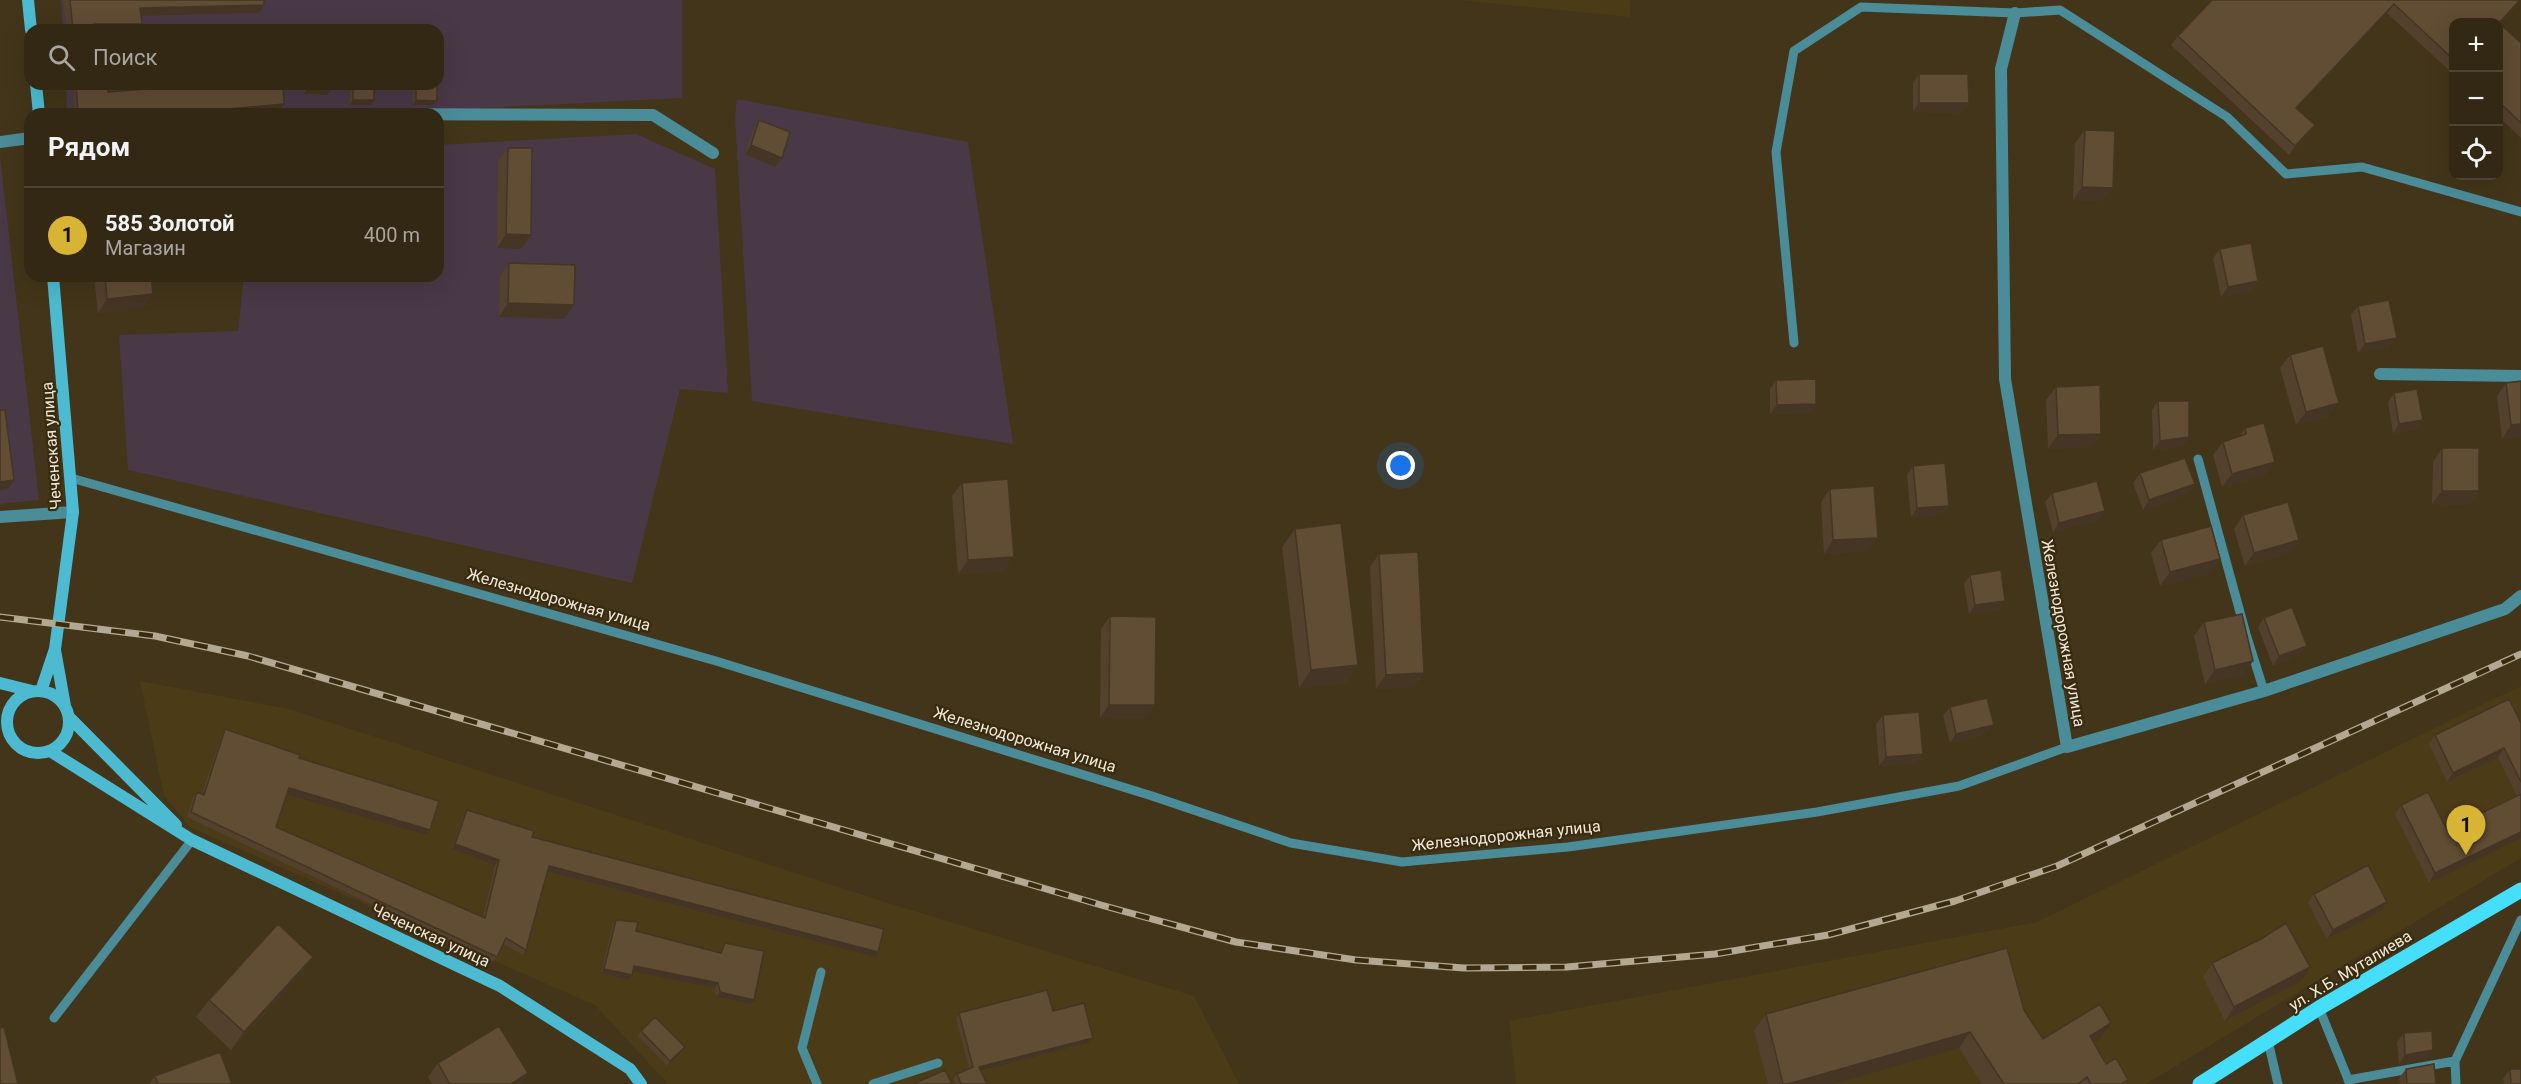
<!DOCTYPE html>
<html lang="ru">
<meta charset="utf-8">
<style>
body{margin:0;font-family:Roboto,sans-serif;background:#3d3421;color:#f1f3f6}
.controls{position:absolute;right:18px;top:18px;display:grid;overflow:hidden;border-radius:12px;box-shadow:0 6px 24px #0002}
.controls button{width:54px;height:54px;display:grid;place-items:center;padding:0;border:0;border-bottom:2px solid #4d4433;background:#322813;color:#f1f3f6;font:30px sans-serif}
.you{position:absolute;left:1401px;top:466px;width:21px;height:21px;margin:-15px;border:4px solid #fff;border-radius:50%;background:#1a73e8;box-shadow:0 0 0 9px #1a73e833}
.badge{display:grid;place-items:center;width:39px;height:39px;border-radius:50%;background:#d8b434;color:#111;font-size:20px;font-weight:700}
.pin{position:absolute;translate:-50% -50px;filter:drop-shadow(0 2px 3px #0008)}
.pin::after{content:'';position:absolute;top:32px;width:21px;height:18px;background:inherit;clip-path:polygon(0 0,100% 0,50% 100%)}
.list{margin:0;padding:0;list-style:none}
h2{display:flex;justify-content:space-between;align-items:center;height:78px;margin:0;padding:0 24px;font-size:26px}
h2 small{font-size:20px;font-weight:400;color:#a8a6a0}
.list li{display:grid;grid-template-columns:39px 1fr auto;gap:18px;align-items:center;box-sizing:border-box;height:96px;padding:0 24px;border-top:2px solid #4d4433}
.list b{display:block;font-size:22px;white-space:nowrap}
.list p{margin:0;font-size:20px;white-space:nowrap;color:#a8a6a0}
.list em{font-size:20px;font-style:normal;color:#a8a6a0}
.icon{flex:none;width:33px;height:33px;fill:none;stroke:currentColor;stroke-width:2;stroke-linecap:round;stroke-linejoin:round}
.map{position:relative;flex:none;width:2521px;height:1084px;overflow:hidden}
.search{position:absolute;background:#322813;box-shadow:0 6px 24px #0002;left:24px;top:24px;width:420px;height:66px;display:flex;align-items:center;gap:15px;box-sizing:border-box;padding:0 21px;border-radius:18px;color:#a8a6a0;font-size:22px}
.panel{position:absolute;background:#322813;box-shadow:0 6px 24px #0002;left:24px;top:108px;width:420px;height:174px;border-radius:18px}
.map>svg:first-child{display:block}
.built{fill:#4c3b17}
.industrial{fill:#493946}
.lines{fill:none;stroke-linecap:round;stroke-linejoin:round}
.lane{stroke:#4b8c99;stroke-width:9}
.street{stroke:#4b8c99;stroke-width:12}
.secondary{stroke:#4cbbd1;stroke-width:12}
.primary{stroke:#45dffc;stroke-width:15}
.rail-casing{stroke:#b2a893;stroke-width:7}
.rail{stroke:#382b0f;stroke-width:4.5;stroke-dasharray:14;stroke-linecap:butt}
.wall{fill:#53412d}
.shaded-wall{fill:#443524}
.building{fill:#614c34;stroke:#443524;stroke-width:1.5}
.labels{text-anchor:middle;stroke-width:4.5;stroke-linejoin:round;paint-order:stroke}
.street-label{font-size:16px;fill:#f0e8d8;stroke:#382b0f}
</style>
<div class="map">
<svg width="2521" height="1084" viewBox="0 0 2521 1084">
<rect width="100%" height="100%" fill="#423519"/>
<path class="built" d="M1457,0H1631L1630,17Z
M140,681L289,709L888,903L1194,996L1239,1084H668L595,1005L191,828L164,796Z
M2521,686V858L2146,1084H1516L1509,1021L2037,922Z"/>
<path class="industrial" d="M61,0H682V98L367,114H67L66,84H438V30H63Z
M737,99L968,142L1013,444L752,401L735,117Z
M636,134L715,169L728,393L680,389L632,583L128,470L119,335L238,331L244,276H438V145Z
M0,156L39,500L0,504Z"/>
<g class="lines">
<path class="lane" d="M1794,343L1776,152L1794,51L1861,7L2015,13L2060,10L2227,117L2286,174L2362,167L2521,212
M2198,459L2246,634L2264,691
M71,478L716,661L1152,796L1291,843L1402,862L1568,847L1817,812L1959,786L2067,747
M2319,1008L2350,1084
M54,1018L192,840
M2268,1041L2278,1084
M2348,1080L2455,1061
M817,1084L802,1048L821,972
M873,1084L938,1063
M2456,1084L2455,1061L2521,920"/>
<path class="street" d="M2015,13L2001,69L2005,379L2067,747L2264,691L2505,609L2521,596
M316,114L653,115L713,153
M0,142L30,138
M2380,374L2521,376
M0,517L73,512"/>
<path class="secondary" d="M28,0L31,30
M36,84L39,114
M55,650L65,706
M0,683L32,691
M41,691L55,649L73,512L53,276
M7 722a31 31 0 1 1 62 0a31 31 0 1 1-62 0Z
M69,717L176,825
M50,751L192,840L500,986L630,1069L641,1084"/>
<path class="primary" d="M2200,1084L2319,1008L2521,890"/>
<defs>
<path id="rail" d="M0,617L155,636L248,656L1101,905L1236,942L1356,960L1464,968L1567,967L1715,954L1828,935L1955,901L2057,866L2521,654"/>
</defs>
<use href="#rail" class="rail-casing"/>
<use href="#rail" class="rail"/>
</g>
<path class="wall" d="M63,0H264L259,13L141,16L142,24L138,30H67Z
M2212,0L2516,7L2500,24L2521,43V138L2499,117V22H2454V75L2387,13L2297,109L2315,125L2308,135L2289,155L2171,45L2178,36Z
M1919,74L1969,103L1962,113L1913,112V83Z
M73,84H108V92L284,104L281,108L218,114H75Z
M303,84H333V85L327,95L303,94Z
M350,84H374L371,105H350Z
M413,84H437V101L433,105H413Z
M759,120L782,158L775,167L745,154L753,130Z
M2085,130L2103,201L2073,200L2075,143Z
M508,148L531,235L521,249L497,248L498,161Z
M2220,249L2252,291L2221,297L2213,258Z
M509,263L574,305L564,319L499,317L500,276Z
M94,276H151L144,308L98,313Z
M2358,306L2390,347L2358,353L2351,315Z
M2290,355L2329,416L2296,425L2280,368Z
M1776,380L1816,404L1810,413L1770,414V389Z
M2521,381V437L2502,439L2497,396L2506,383Z
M2056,387L2101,434L2092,447L2048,449L2046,400Z
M2394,393L2423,420L2417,429L2393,433L2388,402Z
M2158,401L2189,437L2183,446L2153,450L2152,410Z
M2245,428L2275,462L2265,475L2222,487L2213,455L2223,442L2240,436Z
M2442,448L2479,491L2470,505L2432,504L2433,462Z
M1913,466L1949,506L1942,515L1911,517L1907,475Z
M2140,473L2195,484L2188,494L2143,510L2133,483Z
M962,483L1004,571L958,574L952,496Z
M1830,489L1868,551L1824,554L1821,502Z
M2052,493L2099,520L2053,532L2045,502Z
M2243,515L2299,540L2289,553L2245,566L2234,529Z
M1295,529L1358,665L1346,683L1299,688L1282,547Z
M2161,540L2211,573L2160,586L2151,553Z
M1379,554L1424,673L1414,687L1376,689L1370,567Z
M1970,575L2005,601L1999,610L1969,614L1964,584Z
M1110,616L1146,719L1100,718L1101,629Z
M2264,618L2300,655L2273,666L2258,627Z
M2204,622L2243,675L2205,684L2194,636Z
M1950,707L1987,734L1950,743L1943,716Z
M1883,715L1923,754L1916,763L1879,766L1876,724Z
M2521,723V838L2429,883L2395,814L2401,805L2447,830L2517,796L2498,757L2447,782L2429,744L2435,735Z
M225,729L299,758L426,835L287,794L276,827L483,917L495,865L452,849L464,815L467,810L532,837L878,952L875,957L548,872L526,950L523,955L503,944L497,957L493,962L187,817L193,797L197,792L202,794L222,734Z
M2314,894L2387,902L2381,911L2327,939L2308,903Z
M616,920L636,931L720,952L725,943L754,1000L751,1004L716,997L715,988L633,971L628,980L601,973L613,924Z
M2212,963L2301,981L2225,1021L2203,977Z
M301,974L231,1050L196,1017L209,1000Z
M2024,1010L2043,1039H2100L2094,1043L2106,1064L2128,1080L2125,1084H1982L1959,1048L1834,1084H1768L1754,1030L1766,1014Z
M1053,1011L1089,1043L981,1071L987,1084H956L953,1079L957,1074L969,1069L956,1018L959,1013Z
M641,1031L685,1047L681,1052L667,1066L638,1036Z
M2404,1033L2427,1059L2399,1064L2397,1042Z
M438,1063L521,1084H432L428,1077Z
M2406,1069L2436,1084H2400L2399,1078Z
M2510,1069L2521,1084H2504L2503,1079Z
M155,1076L232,1084H149Z"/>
<path class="shaded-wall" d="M2521,0L2516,7L2499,25V23Z
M2394,4L2387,13L2290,117L2296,108Z
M264,5L259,13L135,16L140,8Z
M94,24H142L138,30H90Z
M310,85H333L327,95L303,94Z
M353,100H374L371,105H350Z
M416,100L437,101L433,105H413Z
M1919,103H1969L1962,113L1913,112Z
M284,104L281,108L218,114H171Z
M2315,125L2308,135L2289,155L2295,146Z
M751,145L782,158L775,167L745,154Z
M2082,187L2113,188L2103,201L2073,200Z
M506,234L531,235L521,249L497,248Z
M2258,281L2252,291L2221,297L2228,287Z
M153,294L144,308L98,313L107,299Z
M508,303L574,305L564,319L499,317Z
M2397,338L2390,347L2358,353L2365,344Z
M2339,403L2329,416L2296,425L2306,412Z
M1816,404L1810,413L1770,414L1777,405Z
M2423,420L2417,429L2393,433L2399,424Z
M2521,424V437L2502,439L2511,425Z
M2101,434L2092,447L2048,449L2058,435Z
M2189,437L2183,446L2153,450L2160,441Z
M2275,462L2265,475L2222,487L2232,474Z
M14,480L8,489L0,490V482Z
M2195,484L2188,494L2143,510L2149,500Z
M2442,491H2479L2470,505L2432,504Z
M1949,506L1942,515L1911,517L1917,508Z
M2105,511L2099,520L2053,532L2059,523Z
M1878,538L1868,551L1824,554L1833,540Z
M2299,540L2289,553L2245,566L2254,553Z
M1014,557L1004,571L958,574L968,560Z
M2220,559L2211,573L2160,586L2170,572Z
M2005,601L1999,610L1969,614L1975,605Z
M2307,646L2300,655L2273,666L2279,656Z
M2253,661L2243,675L2205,684L2215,670Z
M1358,665L1346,683L1299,688L1311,670Z
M1424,673L1414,687L1376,689L1386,675Z
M1109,705H1155L1146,719L1100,718Z
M1994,725L1987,734L1950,743L1956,734Z
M2504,748L2498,757L2447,782L2453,773Z
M1923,754L1916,763L1879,766L1886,757Z
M289,788L430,830L426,835L285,794Z
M2521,832V838L2429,883L2435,873Z
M455,844L499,860L495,865L452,849Z
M549,866L878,952L875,957L545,871Z
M2387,902L2381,911L2327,939L2333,930Z
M313,957L301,974L231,1050L244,1032Z
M634,966L718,983L715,988L631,971Z
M2310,967L2301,981L2225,1021L2234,1007Z
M604,969L632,975L628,980L601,973Z
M720,992L754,1000L751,1004L716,997Z
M2111,1023L2100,1039L2078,1053L2090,1036Z
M1970,1032L1959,1048L1834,1084H1788Z
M1093,1038L1089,1043L976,1072L979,1067Z
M685,1047L681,1052L667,1066L670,1061Z
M2433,1050L2427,1059L2399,1064L2405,1055Z
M528,1073L521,1084H511Z"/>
<path class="building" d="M70,0H264V5L140,8L142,24H94L95,30H73Z
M2212,0H2520L2499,23L2521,43V123L2499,102V22H2454V60L2394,4L2296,108L2315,125L2295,146L2178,36Z
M1919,74H1968L1969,103H1919Z
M76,84H108V92L220,84H283L284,104L171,114H78Z
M310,84H333V85H310Z
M353,84H374V100H353Z
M416,84H437V101L416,100Z
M759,120L790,132L782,158L751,145Z
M2085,130L2115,131L2113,188L2082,187Z
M508,148H532L531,235L506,234Z
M2251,243L2258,281L2228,287L2220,249Z
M509,263L575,265L574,305L508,303Z
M105,276H151L153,294L107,299Z
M2389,300L2397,338L2365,344L2358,306Z
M2323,346L2339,403L2306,412L2290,355Z
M1816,379V404L1777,405L1776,380Z
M2521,381V424L2511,425L2506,383Z
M2100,385L2101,434L2058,435L2056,387Z
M2417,389L2423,420L2399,424L2394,393Z
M2158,401H2189V437L2160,441Z
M0,410H5L14,480L0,482Z
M2264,423L2275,462L2232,474L2223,442L2246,434L2245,428Z
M2442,448H2479V491H2442Z
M2185,458L2195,484L2149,500L2140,473Z
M1945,463L1949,506L1917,508L1913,466Z
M1008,479L1014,557L968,560L962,483Z
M2097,481L2105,511L2059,523L2052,493Z
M1874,486L1878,538L1833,540L1830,489Z
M2288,502L2299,540L2254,553L2243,515Z
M1341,523L1358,665L1311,670L1295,529Z
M2211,526L2220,559L2170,572L2161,540Z
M1418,552L1424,673L1386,675L1379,554Z
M2001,570L2005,601L1975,605L1970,575Z
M2292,607L2307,646L2279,656L2264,618Z
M2242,614L2253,661L2215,670L2204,622Z
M1110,616L1156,617L1155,705H1109Z
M1987,698L1994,725L1956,734L1950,707Z
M2509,699L2521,723V782L2504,748L2453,773L2435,735Z
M1919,712L1923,754L1886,757L1883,715Z
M225,729L300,755L299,758L439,801L430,830L289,788L276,827L485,918L499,860L455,844L467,810L534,831L532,837L884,929L878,952L549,866L526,950L506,938L497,957L191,812L197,792L204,795Z
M2428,792L2447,830L2521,794V832L2435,873L2401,805Z
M2368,865L2387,902L2333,930L2314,894Z
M616,920L638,922L636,931L721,953L725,943L764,951L754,1000L720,992L718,983L634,966L632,975L604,969Z
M2286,923L2310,967L2234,1007L2212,963L2261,939Z
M278,924L313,957L244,1032L209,1000Z
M2007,948L2024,1010L2043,1039L2100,1004L2111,1023L2090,1036L2106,1064L2116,1058L2128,1080L2121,1084H2091L2087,1077L2078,1084H2004L1970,1032L1788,1084H1783L1766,1014Z
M1047,990L1053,1011L1084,1003L1093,1038L979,1067L987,1084H961L957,1074L973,1067L959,1013Z
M655,1017L685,1047L670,1061L641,1031Z
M499,1026L528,1073L511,1084H450L438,1063Z
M4,1027L18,1084H0V1028Z
M2432,1031L2433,1050L2405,1055L2404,1033Z
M220,1052L232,1084H158L155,1076Z
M2434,1064L2436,1084H2407L2406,1069Z
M2510,1069H2521V1084H2511Z
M945,1070L952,1084H913Z"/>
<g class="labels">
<g class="street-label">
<text transform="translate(51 446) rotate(-94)" y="6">Чеченская улица</text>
<text transform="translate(559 599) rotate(16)" y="6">Железнодорожная улица</text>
<text transform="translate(2064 633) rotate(80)" y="6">Железнодорожная улица</text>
<text transform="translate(1025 739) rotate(17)" y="6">Железнодорожная улица</text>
<text transform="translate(1506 835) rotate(-6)" y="6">Железнодорожная улица</text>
<text transform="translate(431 935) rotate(25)" y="6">Чеченская улица</text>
<text transform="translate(2350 970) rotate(-31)" y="6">ул. Х.Б. Муталиева</text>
</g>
</g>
</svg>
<div class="controls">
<button>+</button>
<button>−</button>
<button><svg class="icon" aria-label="locate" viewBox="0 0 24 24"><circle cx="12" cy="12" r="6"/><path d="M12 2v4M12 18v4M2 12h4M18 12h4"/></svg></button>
</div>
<div class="you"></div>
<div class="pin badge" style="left:2466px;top:855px">1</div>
<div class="search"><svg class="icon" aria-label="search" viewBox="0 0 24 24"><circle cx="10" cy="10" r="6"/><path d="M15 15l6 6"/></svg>Поиск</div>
<section class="panel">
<h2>Рядом<small></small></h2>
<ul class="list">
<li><span class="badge">1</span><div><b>585 Золотой</b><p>Магазин</p></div><em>400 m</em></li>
</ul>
</section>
</div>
